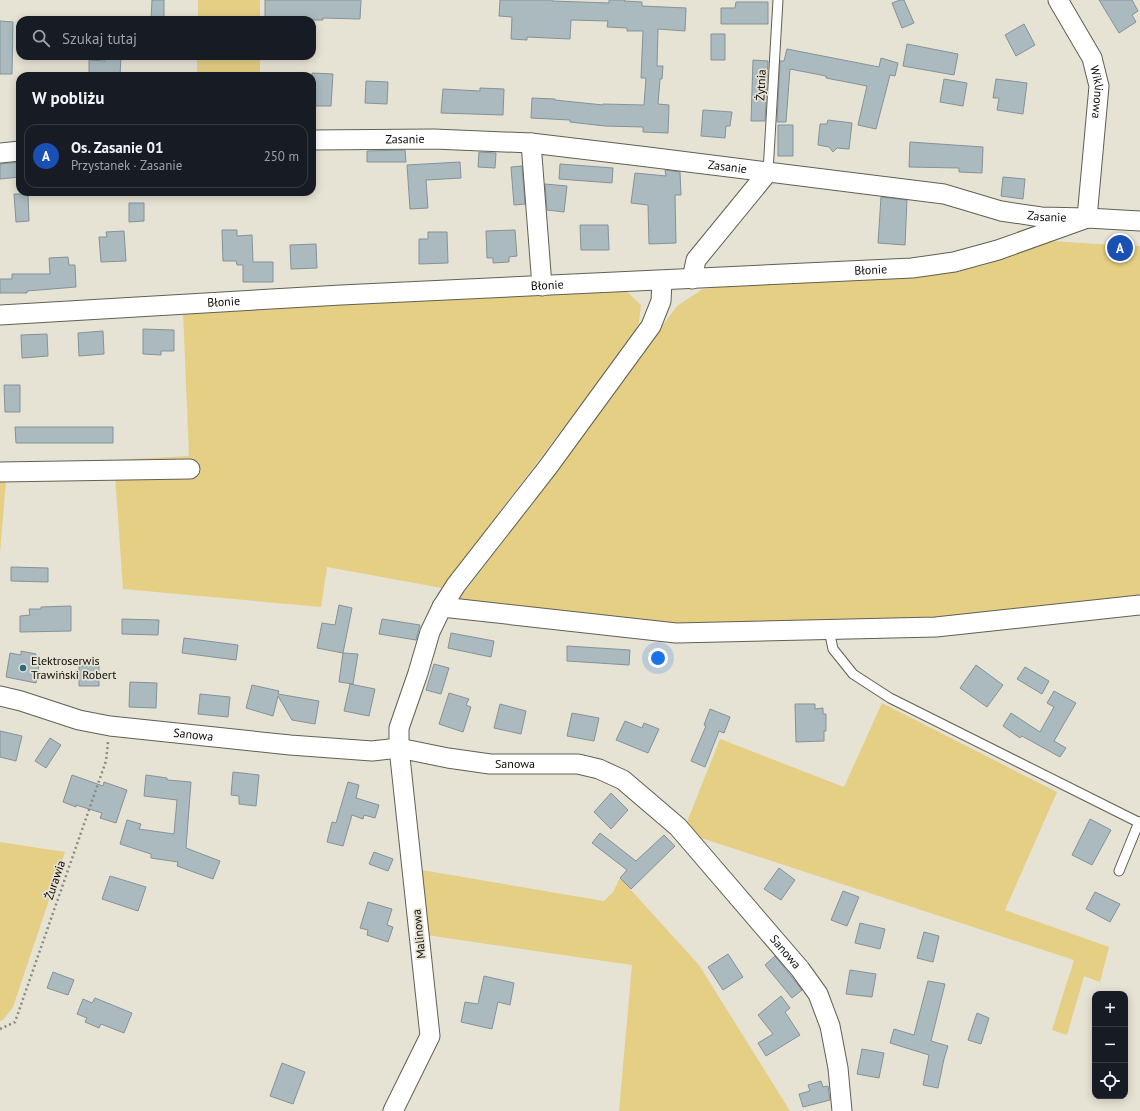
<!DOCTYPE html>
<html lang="pl">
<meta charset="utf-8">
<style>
body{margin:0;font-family:"PT Sans",sans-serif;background:#242831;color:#f1f3f6}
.controls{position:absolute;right:12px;bottom:12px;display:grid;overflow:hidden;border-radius:8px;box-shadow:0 2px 10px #0003}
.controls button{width:36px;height:36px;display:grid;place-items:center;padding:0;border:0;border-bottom:1px solid #363941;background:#171b24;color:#f1f3f6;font:20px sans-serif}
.you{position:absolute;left:658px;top:658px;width:14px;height:14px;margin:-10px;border:3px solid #fff;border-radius:50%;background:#1a73e8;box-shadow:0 0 0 6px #1a73e833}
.badge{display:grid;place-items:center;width:26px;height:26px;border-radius:50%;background:#8c9099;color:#fff;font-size:13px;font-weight:700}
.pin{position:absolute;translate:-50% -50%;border:2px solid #fff;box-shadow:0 1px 4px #0006}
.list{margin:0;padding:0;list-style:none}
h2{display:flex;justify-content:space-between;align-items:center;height:52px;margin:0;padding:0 16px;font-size:17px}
h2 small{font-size:13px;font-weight:400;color:#9ea1a6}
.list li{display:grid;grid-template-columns:26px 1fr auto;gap:12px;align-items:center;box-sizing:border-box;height:64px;margin:0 8px 8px;padding:0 8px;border:1px solid #363941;border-radius:12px}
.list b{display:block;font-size:15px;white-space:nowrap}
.list p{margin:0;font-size:13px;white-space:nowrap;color:#9ea1a6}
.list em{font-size:13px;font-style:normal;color:#9ea1a6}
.icon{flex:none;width:22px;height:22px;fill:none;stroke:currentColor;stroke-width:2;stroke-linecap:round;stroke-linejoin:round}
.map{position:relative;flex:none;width:1140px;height:1111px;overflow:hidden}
.search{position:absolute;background:#171b24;box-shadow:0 2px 10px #0003;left:16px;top:16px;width:300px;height:44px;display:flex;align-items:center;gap:10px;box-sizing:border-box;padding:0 14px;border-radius:12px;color:#9ea1a6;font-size:15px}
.panel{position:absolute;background:#171b24;box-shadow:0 2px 10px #0003;left:16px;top:72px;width:300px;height:124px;border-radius:12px}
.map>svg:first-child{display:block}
.green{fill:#e4cf84}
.building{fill:#aababf;stroke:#849399}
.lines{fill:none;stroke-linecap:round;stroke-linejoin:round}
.service-casing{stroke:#625f53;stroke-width:11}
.minor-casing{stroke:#625f53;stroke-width:21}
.path{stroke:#8b887e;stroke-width:2.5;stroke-dasharray:2 3;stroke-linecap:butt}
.service{stroke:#fff;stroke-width:9}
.minor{stroke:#fff;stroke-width:19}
.poi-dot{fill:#296a7d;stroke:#e6e2d4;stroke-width:1.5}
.labels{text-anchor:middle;stroke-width:3.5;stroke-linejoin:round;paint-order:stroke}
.street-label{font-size:12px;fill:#0d0b07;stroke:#e6e2d4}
.poi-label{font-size:12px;fill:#0d0b07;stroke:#e6e2d4;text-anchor:start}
</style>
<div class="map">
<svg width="1140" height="1111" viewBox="0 0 1140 1111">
<rect width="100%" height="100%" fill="#e6e2d4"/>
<path class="green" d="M198,0H260V20H198Z
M197,56H260V76H197Z
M1051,241L1114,245L1115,250H1124V245L1140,246V598L933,622L699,627L457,602L522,516L677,306L703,289L738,284L925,274L982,266Z
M626,291L641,305L638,329L442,588L327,567L321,607L123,589L114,460L189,456L183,310Z
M0,480H6L0,553Z
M882,703L1057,792L1005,910L1109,947L1100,982L1084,976L1067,1035L1052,1030L1074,960L683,832L720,739L844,787Z
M0,842L65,852L13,1007L3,1020L0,1021Z
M421,870L604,901L613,892L620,878L699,965L790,1111H619L632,965L426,935Z"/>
<path class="building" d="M152,0H164V20H151Z
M265,0H361L360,19L323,18V20H265Z
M500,0H552V1L609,3V0H625L624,1L642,2V6L686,8L685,31L658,29L657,66H663L662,79H660L658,104L669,105L668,133L643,132V127L605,126L570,122V120L531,118L532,98L555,99V100L603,105V104L644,105L646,78H641L643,31H627V28L607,27L608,21L571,20L570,39L527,37V40L511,39L512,17L499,16Z
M900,0H904L914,23L902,28L892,3Z
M1099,0H1132L1138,11L1132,15L1136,22L1119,33Z
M736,2H768V24H721V8H735Z
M0,21L13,22L12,74H0Z
M1024,24L1035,45L1016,56L1005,35Z
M711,34H725V60H711Z
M907,44L958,54L954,75L903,66Z
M787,49L879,67L881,58L898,63L895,76L890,75L876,129L858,125L867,86L826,78V76L790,69L786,122H777L780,61H784Z
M105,56H121L120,76H89V60L105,61Z
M753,60L768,61L765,121H751Z
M312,73L333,74L331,106H312Z
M944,79L967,83L963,106L940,102Z
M996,79L1027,83L1023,114L997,110L999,98H993Z
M366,81L388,82L387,104L365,103Z
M480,88L504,89L503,115L441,113L443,89L480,91Z
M703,110L732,112L730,126H726L725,138L701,136Z
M828,120L852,123L849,149L837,148L833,152L829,147L818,145L820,124H827Z
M778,125H793V156H778Z
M910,142L983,147L982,173L959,172V168L909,167Z
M405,150L406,162H367V151Z
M479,152L496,153L495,168L478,167Z
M20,162V177L0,179V164Z
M460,162L461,178L426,180L428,208L410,209L407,165Z
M560,164L613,168L612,183L559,179Z
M522,166L525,204L514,205L511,167Z
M665,170L680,172L681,195H675L676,243L649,244L648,205L631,203L635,173L666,176Z
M1003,177L1025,179L1023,199L1001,196Z
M545,184L567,186L564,212L547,210Z
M14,194H28L29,221L16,222Z
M881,197L907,200L905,245L878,243Z
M129,203H144V221L129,222Z
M580,225H608L609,250H581Z
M222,230H237V236L252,235L253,262H273V282H243V265H237L236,261H223Z
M515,230L517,256L509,257V262L493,263V258H487L486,231Z
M124,231L126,261L101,262L99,237H107L106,232Z
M428,232H447L448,263L419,264V239H428Z
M316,244L317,268L291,269L290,245Z
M68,257L69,265H75L76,287L27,291V293H0V279H12V274H50L49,258Z
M143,329L174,330V351H161V355L143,354Z
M103,331L104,354L79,356L78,333Z
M47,334L48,356L22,358L21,335Z
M4,385H20V412H5Z
M15,427H113V443H16Z
M11,567L48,568V582L11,581Z
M339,605L352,608L343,653L317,648L322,623L335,625Z
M71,606V631L20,632V616L30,615L29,609H41V607Z
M122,619L159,620L158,635L122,634Z
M382,619L420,625L416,640L379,634Z
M451,633L494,641L491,657L448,648Z
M184,638L238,645L236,660L182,653Z
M567,646L630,650L629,665L567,661Z
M21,651L36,654L35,658L40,659L36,683L6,677L10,653L21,655Z
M343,653L358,654L353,684L339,682Z
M434,664L449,668L441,694L426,690Z
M976,665L1003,685L987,707L960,688Z
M79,666H99V686H79Z
M1025,667L1049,681L1042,694L1017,679Z
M130,682L157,683L156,708L129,707Z
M350,684L375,689L369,716L344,711Z
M252,685L279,691L278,694L319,701L315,724L292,720L278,696L273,716L246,708Z
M1054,691L1076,703L1054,741L1066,748L1060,757L1022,736L1020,738L1003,726L1011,713L1040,732L1054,707L1047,703Z
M449,693L469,699L466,705L471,707L463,732L439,724Z
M200,694L230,697L228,717L198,714Z
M500,704L526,711L521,734L494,728Z
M795,704H815V709L823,708V714H826V731H824V741L796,742Z
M710,709L730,717L724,733L719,731L705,767L691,761L706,726L704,725Z
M572,713L599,718L594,741L567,736Z
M625,721L642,728L644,723L659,729L648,753L616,740Z
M0,731L22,736L16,761L0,757Z
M50,738L61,745L46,768L35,761Z
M233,772L259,775L256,806L239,804V796L231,795Z
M72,775L103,786L104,782L127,790L116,823L100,818L102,813L76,805V807L63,802Z
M146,775L167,778V780L191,782L186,848L220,861L213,879L177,866L178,862L151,858V854L120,844L127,820L141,824L139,829L174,834L177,800L144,796Z
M348,782L359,785L356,798L379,805L375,818L364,815L363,819L352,815L343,846L327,842L332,822L336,823Z
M611,793L628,810L611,829L594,812Z
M1090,819L1111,830L1092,865L1072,855Z
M600,833L636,861L664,835L675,846L631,889L620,878L627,870L592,843Z
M374,852L393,859L388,871L369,864Z
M779,868L795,880L781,900L764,889Z
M110,876L146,887L138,911L102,899Z
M843,891L859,897L847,926L831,920Z
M1095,892L1120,904L1110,922L1086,909Z
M368,902L392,909L387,925L393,927L388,942L367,935L368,930L360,928Z
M860,923L885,929L880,949L855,943Z
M924,932L939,936L933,962L917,958Z
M728,954L743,977L723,990L708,967Z
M775,956L791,976L802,990L792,998L765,965Z
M850,970L876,974L872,997L846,994Z
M53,972L74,980L68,995L47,988Z
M484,976L514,983L510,1005L498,1002L492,1029L461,1022L465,1002L478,1004Z
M928,981L945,984L931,1041L948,1046L944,1059L938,1088L923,1085L929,1055L890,1043L894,1029L914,1035Z
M781,996L790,1008L785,1012L800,1035L766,1056L758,1043L773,1034L758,1015Z
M95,998L132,1013L124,1033L101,1024L99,1028L85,1022L87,1018L77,1014L83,999L92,1003Z
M977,1013L989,1018L981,1044L968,1040Z
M862,1049L884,1053L879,1078L857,1074Z
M282,1063L305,1072L293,1104L270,1096Z
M821,1081L823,1087L828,1086L830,1100L803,1107L799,1094L810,1091L808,1085Z"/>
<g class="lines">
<defs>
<path id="service" d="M768,172L778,0
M829,630L833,649L853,674L890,698L1140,823
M1119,871L1139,822"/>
<g id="minor">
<path id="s1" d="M1058,0L1092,58L1099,86L1087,218"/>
<path id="s2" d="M312,140L434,139L531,143L648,157L944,194L1001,211L1041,217L1087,218L1140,221"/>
<path d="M531,143L542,286"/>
<path d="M0,153L20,151"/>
<path d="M692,279L696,260L768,172"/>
<path id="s3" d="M0,315L341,295L912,268L954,262L998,250L1087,218"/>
<path d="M0,472L190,469"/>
<path d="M442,607L676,633L936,627L1140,605"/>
<path id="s4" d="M0,696L21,701L79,720L110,726L290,745L372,751L399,748L448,758L490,764H578L599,769L623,780L678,827L800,969L818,994L830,1026L838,1068L842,1111"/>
<path d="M393,1111L430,1036L399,748V728L418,673L430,632L442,607L456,585L548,467L651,326L661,301L662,281"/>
</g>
</defs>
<use href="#service" class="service-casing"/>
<use href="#minor" class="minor-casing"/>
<path class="path" d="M0,1029L15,1022L106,761L108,742"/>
<use href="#service" class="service"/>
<use href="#minor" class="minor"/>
</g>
<circle class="poi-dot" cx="23" cy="668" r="4"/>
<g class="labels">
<g class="street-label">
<text transform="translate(761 85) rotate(-87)" y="4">Żytnia</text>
<text dy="4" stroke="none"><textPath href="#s1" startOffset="102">Wiklinowa</textPath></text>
<text dy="4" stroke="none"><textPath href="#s2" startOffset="93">Zasanie</textPath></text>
<text dy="4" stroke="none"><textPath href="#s2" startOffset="417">Zasanie</textPath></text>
<text dy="4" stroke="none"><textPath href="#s2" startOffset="741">Zasanie</textPath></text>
<text dy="4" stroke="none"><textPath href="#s3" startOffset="872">Błonie</textPath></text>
<text dy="4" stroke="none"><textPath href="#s3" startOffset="548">Błonie</textPath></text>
<text dy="4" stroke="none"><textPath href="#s3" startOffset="224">Błonie</textPath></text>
<text dy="4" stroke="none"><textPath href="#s4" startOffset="198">Sanowa</textPath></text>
<text dy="4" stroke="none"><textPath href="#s4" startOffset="522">Sanowa</textPath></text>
<text transform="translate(55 880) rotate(-71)" y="4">Żurawia</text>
<text transform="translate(419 934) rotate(-96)" y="4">Malinowa</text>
<text dy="4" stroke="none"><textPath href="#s4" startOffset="870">Sanowa</textPath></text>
</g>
<g class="poi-label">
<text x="31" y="665">Elektroserwis<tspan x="31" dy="14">Trawiński Robert</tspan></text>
</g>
</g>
</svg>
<div class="controls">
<button>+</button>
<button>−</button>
<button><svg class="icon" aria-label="locate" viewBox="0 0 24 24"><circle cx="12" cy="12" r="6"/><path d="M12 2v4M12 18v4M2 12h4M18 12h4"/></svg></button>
</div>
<div class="you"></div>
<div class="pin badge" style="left:1120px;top:248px;background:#1a4fb4">A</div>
<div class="search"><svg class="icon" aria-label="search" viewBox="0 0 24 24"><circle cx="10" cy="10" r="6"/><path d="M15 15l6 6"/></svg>Szukaj tutaj</div>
<section class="panel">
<h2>W pobliżu<small></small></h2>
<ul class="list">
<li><span class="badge" style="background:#1a4fb4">A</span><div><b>Os. Zasanie 01</b><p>Przystanek · Zasanie</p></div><em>250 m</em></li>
</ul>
</section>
</div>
